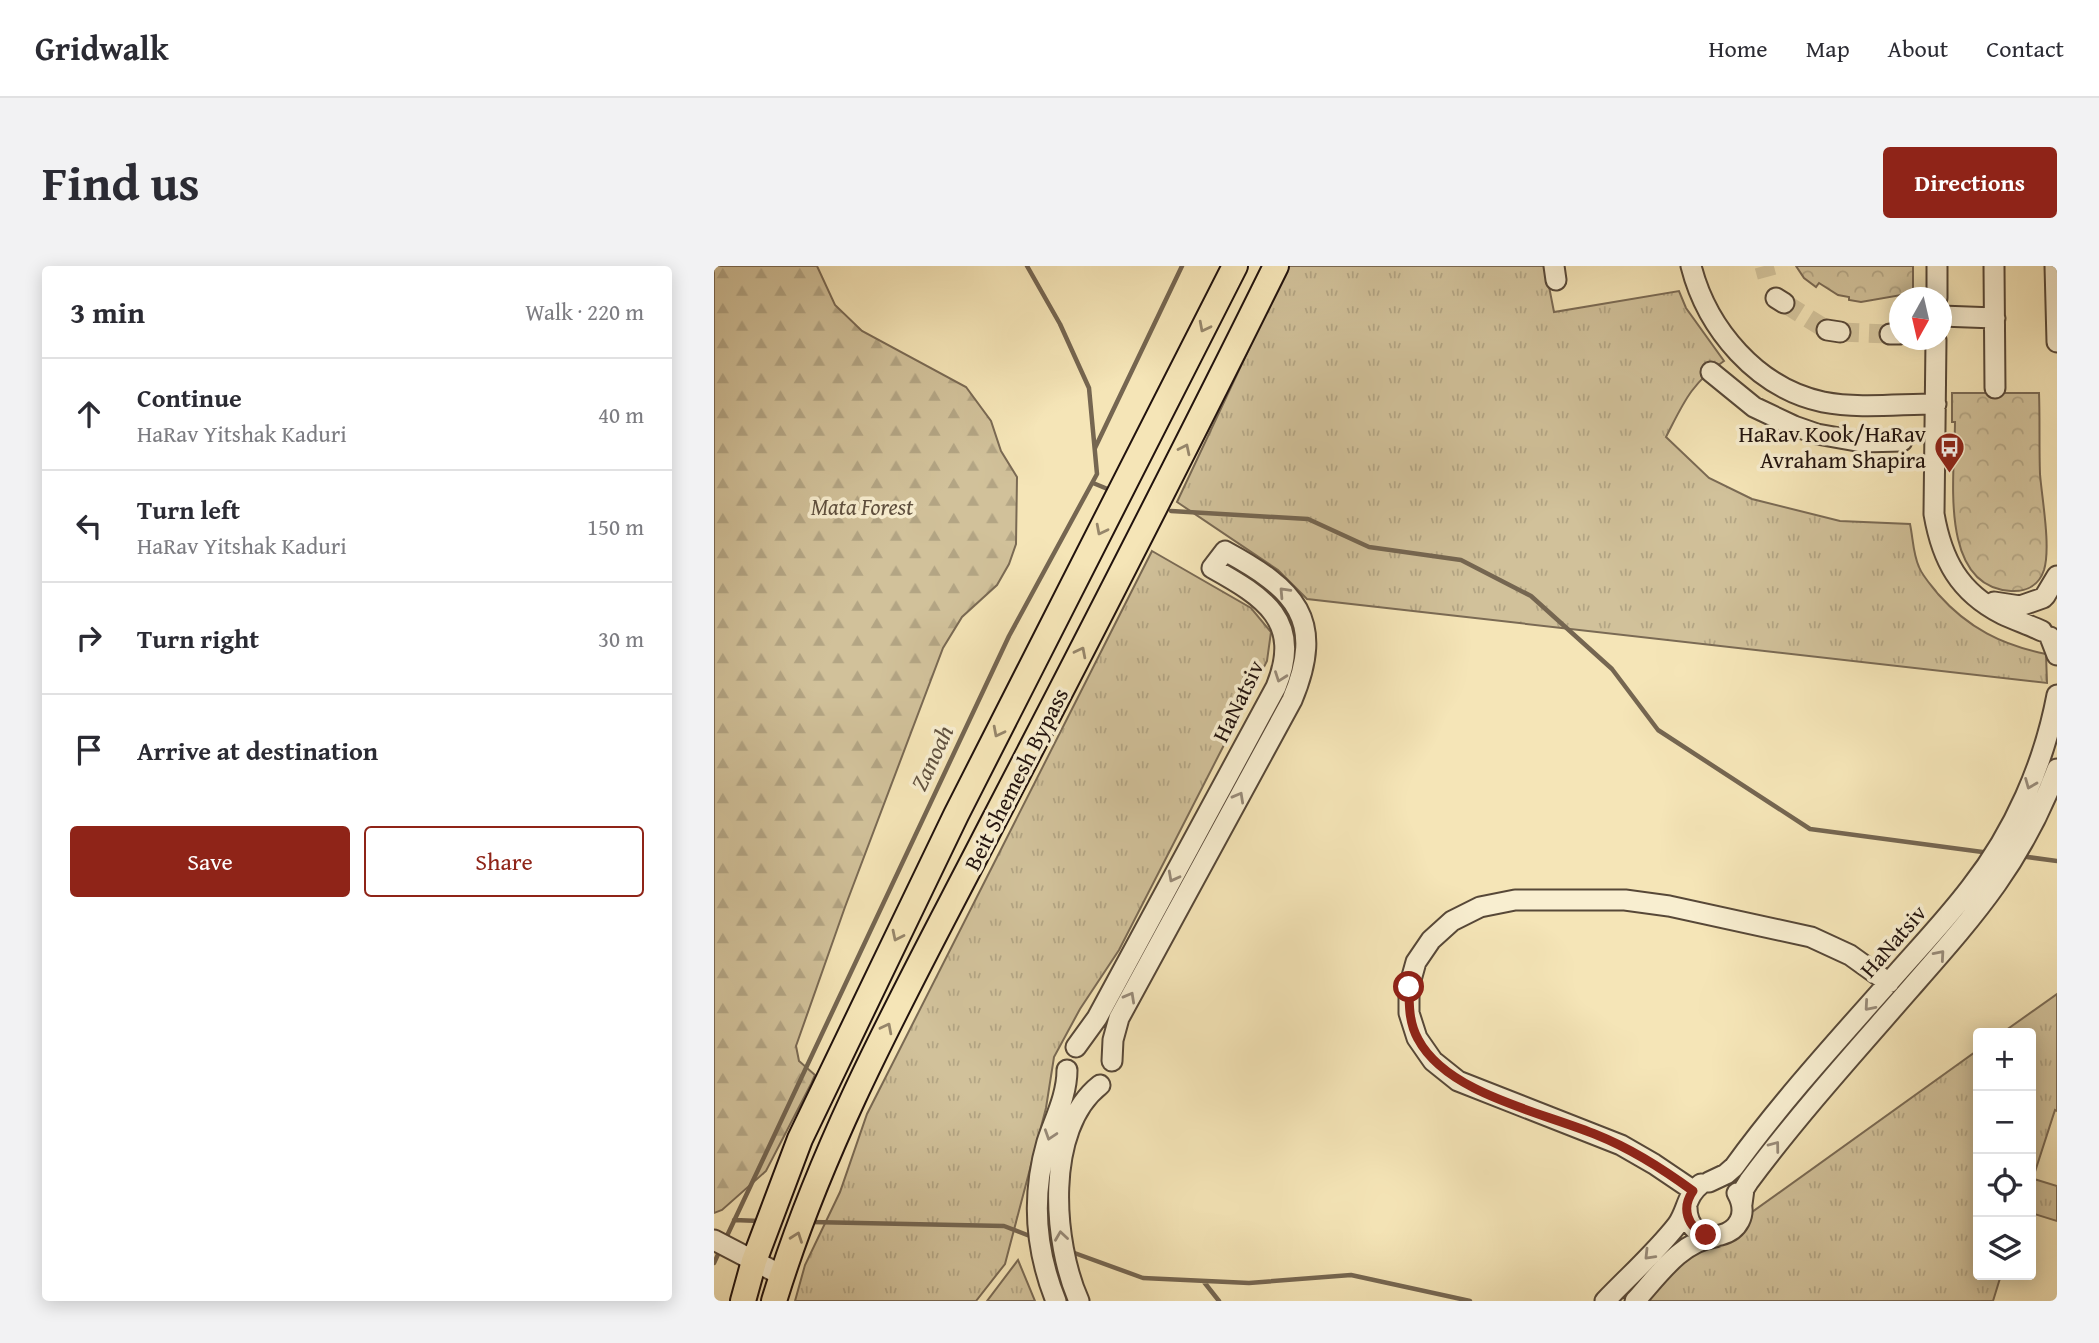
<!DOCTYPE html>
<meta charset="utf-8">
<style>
body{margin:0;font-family:"Gentium Book Plus",serif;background:#f2f2f3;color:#2b2b33}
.controls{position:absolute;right:21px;bottom:21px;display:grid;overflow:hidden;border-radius:7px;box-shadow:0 4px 18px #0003}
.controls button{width:63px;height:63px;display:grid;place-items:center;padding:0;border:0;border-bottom:2px solid #e1e1e2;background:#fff;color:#2b2b33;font:35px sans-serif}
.compass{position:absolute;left:1175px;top:21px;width:63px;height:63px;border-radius:50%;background:#fff;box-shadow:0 4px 18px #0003;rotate:188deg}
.stop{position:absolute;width:21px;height:21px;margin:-16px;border:5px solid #8f2418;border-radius:50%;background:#fff}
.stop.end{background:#8f2418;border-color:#fff;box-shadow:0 2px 7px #0008}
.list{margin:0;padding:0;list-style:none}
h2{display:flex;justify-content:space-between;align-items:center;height:91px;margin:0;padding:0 28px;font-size:30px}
h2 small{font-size:23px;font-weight:400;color:#7c7c81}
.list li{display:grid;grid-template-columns:46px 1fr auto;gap:21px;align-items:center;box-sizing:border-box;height:112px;padding:0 28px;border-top:2px solid #e1e1e2}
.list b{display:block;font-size:26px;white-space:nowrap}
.list p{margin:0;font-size:23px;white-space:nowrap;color:#7c7c81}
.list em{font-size:23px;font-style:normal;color:#7c7c81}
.actions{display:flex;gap:14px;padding:21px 28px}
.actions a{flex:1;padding:16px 0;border:2px solid #8f2418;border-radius:7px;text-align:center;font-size:24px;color:#8f2418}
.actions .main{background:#8f2418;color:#fff}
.icon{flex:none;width:38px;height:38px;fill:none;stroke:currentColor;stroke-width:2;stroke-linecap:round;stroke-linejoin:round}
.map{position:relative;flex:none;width:1343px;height:1035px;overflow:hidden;border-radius:7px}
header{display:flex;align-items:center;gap:42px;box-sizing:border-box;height:98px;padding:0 35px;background:#fff;border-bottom:2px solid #e1e1e2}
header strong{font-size:33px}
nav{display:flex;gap:38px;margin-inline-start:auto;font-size:24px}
.intro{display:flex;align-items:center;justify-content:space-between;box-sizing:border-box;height:168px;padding:0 42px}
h1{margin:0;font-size:49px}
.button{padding:18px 32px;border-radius:7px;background:#8f2418;color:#fff;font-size:24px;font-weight:700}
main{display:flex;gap:42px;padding:0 42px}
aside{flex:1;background:#fff;border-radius:7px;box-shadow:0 4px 18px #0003}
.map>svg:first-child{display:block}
.grass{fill:url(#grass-tufts);stroke:#7a6a54;stroke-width:2}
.forest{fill:url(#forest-firs);stroke:#7a6a54;stroke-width:2}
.park{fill:url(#park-crowns);stroke:#7a6a54;stroke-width:2}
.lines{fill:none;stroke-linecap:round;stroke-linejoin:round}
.stream{stroke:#756651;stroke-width:4.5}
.minor-tunnel{stroke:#d5c69e;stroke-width:19;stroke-dasharray:19 10;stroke-linecap:butt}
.minor-casing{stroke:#574838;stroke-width:23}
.major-casing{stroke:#22130e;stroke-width:28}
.minor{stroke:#f8eed0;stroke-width:19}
.major{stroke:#f5e5b7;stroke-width:24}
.oneway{stroke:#96866b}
.oneway2{stroke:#988b79}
.route{stroke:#8f2418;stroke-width:9}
.labels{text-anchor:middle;stroke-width:7;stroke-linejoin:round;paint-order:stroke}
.poi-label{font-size:23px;fill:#22130e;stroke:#f8eed0;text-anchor:end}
.park-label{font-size:23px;font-style:italic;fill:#5f503f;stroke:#f8eed0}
.street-label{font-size:23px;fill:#22130e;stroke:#f8eed0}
.water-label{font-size:24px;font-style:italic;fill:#615240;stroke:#f8eed0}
</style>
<header>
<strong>Gridwalk</strong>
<nav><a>Home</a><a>Map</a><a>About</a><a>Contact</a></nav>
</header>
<div class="intro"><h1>Find us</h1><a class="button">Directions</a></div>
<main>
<aside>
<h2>3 min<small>Walk · 220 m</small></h2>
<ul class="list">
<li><svg class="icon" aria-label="ahead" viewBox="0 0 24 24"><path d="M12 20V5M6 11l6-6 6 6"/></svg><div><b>Continue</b><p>HaRav Yitshak Kaduri</p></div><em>40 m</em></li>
<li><svg class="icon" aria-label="left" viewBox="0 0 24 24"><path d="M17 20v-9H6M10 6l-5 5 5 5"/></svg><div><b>Turn left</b><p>HaRav Yitshak Kaduri</p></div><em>150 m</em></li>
<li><svg class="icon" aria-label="right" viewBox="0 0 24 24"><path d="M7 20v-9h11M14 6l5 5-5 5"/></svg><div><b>Turn right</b></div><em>30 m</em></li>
<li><svg class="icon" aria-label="arrive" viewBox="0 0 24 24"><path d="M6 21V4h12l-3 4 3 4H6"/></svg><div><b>Arrive at destination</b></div></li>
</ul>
<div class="actions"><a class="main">Save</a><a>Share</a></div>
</aside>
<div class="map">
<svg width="1343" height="1035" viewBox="0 0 1343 1035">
<defs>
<pattern id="grass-tufts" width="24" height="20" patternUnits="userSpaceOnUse" patternTransform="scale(1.75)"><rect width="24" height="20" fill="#d1c19a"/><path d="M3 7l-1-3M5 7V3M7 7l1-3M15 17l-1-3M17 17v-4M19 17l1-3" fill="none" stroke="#b3a584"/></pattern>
<pattern id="forest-firs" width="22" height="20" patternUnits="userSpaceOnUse" patternTransform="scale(1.75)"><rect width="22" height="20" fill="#d1c19a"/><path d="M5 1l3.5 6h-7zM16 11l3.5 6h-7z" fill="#b3a584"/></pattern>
<pattern id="park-crowns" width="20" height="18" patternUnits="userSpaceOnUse" patternTransform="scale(1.75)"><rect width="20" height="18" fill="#d1c19a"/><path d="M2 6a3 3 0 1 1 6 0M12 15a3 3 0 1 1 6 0" fill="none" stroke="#b3a584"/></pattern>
</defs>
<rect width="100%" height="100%" fill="#f5e5b7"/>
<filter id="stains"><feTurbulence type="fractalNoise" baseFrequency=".00286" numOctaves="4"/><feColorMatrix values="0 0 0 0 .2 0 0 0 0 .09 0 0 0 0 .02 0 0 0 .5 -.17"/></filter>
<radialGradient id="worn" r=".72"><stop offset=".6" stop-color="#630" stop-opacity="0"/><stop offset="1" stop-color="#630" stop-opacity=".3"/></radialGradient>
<path class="grass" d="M574,0H831L840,46L965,25L972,42L1010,95C977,117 969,138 952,171L995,212L1038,233L1126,255L1196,258C1199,272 1199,288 1205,301C1209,311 1218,320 1224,328C1254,362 1288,379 1332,388L1333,417L593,333L564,304L463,236Z
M438,285L537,342L557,366L553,395L405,684L366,743L340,791L332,842L291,998L262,1035H81L91,999L126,926L153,848Z
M1343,728V845L1341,844L1317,918V767H1288Z
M1264,784V1009H1287L1279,1035H933C946,1021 959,1001 974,989C1001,969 1017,991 1034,949Z
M1320,913L1343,920V955L1317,947V924Z
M304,994L321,1035H273Z"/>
<path class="forest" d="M0,0H103L121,39L148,65L252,121L277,155L287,185L303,211L302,278L295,298L283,319L248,351L229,382L131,641L82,780L85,795L101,809L97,818L52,905L8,944L0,947Z"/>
<path class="park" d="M1082,0H1199V27L1147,36L1135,34V31L1124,29L1105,17L1102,21L1090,12Z
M1238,127H1325C1326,154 1325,181 1326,208C1328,233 1337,281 1330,304C1325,319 1313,326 1297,325C1223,321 1241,206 1241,156H1238Z"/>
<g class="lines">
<path class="stream" d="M381,182L468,0
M379,217L396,224
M457,245L594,253L655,281L747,294L817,330L898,403L944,464L1096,563L1276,587
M1306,590L1343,595
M20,954L46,955
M97,956L290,960L321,972
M12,972L295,370L383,208L375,122L346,58L313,0
M355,985L429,1012L535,1017L637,1009L756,1035
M0,997L6,984
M490,1016L505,1035"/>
<path class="minor-tunnel" d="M1050,0L1053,11
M1070,37L1113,64
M1126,66L1176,68"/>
<defs>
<path id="minor" d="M840,0L842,14
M977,0C993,63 1043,122 1109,136C1145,143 1185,138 1222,138
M1280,0L1281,122
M1341,0L1343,76
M1062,32L1070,37
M1223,32V0
M1227,50L1281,52
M1113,64L1126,66
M1176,68H1185
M1222,74L1220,248C1228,294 1245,326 1288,348C1301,354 1315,359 1328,365
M997,106L1040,141L1080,160L1103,168L1148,176L1188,175
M1331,330L1343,310
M1280,336L1306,340L1329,332
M1336,371L1343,389
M362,781L383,752L562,421C589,355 550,331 498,302L511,285C581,323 612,353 578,434L405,752L399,774L398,795
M995,916L1012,908L1020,901C1068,835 1123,775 1177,714C1204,683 1232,654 1257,621C1300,566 1330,498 1343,429
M980,925L940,898L907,879L744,815L719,795L703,772L695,747V721L702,696L717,674L738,655L766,641L801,634H911L955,640L1097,671L1136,689L1175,717
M1028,938L1030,923L1035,915C1085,848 1141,786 1196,723C1260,650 1308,597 1343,503
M973,939C971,990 1048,972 1023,927
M0,974L69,1010
M342,1035C321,983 317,931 333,876C341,852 353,829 353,804
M365,1035C339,977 330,863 386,819
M891,1035C915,1010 942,986 963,959C973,946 972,929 987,918
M921,1035C943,1011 967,975 1001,971"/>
<path id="major" d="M29,1035L40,995L86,873L242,549L521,0
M60,1035C111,868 197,716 276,562C373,375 469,188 562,0"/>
</defs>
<use href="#minor" class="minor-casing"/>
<use href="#major" class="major-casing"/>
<use href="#minor" class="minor"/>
<use href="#major" class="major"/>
</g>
<defs><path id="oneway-chevron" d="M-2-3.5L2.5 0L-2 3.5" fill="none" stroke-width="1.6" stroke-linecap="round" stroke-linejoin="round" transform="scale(1.75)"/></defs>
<g class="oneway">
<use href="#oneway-chevron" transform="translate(490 61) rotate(117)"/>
<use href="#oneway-chevron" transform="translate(471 183) rotate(-64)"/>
<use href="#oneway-chevron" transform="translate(387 264) rotate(117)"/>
<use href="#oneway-chevron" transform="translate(367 386) rotate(-63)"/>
<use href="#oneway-chevron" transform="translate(284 466) rotate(117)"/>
<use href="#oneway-chevron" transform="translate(183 670) rotate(116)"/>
<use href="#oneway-chevron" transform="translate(173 762) rotate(-63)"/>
<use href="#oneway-chevron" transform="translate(83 971) rotate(-70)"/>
</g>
<g class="oneway2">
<use href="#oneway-chevron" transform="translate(570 326) rotate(-133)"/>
<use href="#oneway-chevron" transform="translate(566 411) rotate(110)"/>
<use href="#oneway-chevron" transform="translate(1316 518) rotate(112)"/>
<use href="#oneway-chevron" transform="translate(525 531) rotate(-61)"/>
<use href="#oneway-chevron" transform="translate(459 611) rotate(118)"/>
<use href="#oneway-chevron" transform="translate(1226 689) rotate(-49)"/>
<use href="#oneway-chevron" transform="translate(416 731) rotate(-61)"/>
<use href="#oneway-chevron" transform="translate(1155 740) rotate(131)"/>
<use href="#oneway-chevron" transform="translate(336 869) rotate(108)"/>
<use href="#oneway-chevron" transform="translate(1061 880) rotate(-53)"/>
<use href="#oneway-chevron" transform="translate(347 970) rotate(-98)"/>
<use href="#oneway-chevron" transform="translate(935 989) rotate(134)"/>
</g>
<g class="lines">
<path class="route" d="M695,721C695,739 695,757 704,773C733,828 828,846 883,869C918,883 949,903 979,925C967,942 973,961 992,969"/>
</g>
<defs>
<symbol id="bus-pin" viewBox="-11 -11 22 30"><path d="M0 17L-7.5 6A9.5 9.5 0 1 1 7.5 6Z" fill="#8f2418" stroke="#f8eed0"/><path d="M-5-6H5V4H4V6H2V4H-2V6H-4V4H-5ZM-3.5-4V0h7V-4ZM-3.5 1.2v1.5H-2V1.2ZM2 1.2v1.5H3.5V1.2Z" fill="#fff"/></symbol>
</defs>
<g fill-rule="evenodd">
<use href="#bus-pin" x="1218" y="164" width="35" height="47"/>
</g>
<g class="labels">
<g class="poi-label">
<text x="1212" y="176">HaRav Kook/HaRav<tspan x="1212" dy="26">Avraham Shapira</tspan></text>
</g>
<g class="park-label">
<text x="148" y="249">Mata Forest</text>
</g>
<g class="street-label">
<text transform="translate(524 435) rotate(-64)" y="8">HaNatsiv</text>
<text transform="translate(302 513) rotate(-63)" y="8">Beit Shemesh Bypass</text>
<text transform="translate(1179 675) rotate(-49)" y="8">HaNatsiv</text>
</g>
<g class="water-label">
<text transform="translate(218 492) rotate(-65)" y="8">Zanoah</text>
</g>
</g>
<rect width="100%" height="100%" filter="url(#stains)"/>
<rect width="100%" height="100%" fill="url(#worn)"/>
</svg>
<div class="controls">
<button>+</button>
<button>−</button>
<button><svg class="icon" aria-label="locate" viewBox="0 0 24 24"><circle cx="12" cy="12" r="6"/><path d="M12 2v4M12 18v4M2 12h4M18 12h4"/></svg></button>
<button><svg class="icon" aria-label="layers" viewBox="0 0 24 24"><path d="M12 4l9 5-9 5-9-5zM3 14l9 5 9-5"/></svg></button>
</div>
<svg class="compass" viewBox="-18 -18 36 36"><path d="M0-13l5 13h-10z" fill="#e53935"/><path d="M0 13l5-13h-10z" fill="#7c7c81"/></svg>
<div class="stop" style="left:695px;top:721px"></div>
<div class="stop end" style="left:992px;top:969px"></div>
</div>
</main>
